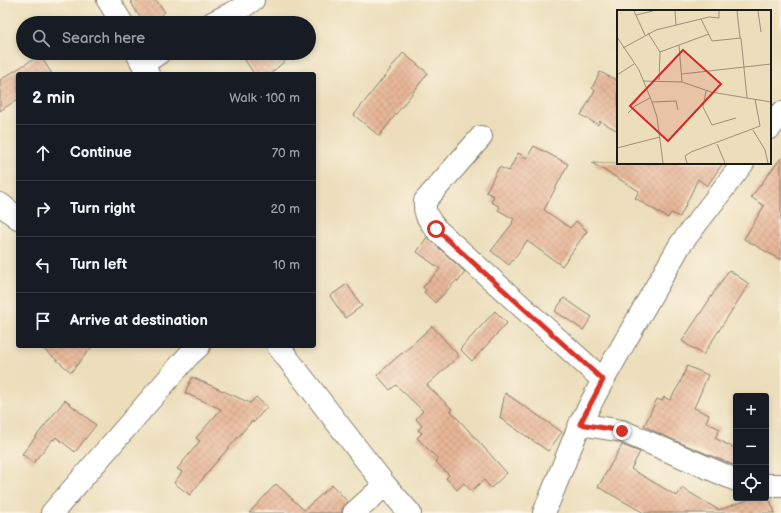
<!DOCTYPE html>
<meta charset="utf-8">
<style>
body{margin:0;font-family:"Balsamiq Sans",sans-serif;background:#242831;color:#f1f3f6}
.controls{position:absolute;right:12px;bottom:12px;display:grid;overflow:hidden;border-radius:4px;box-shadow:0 2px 6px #0003}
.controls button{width:36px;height:36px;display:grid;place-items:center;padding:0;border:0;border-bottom:1px solid #363941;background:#171b24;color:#f1f3f6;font:20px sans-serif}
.stop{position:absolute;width:12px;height:12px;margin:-9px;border:3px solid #d93025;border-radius:50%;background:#fff}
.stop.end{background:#d93025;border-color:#fff;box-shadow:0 1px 4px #0008}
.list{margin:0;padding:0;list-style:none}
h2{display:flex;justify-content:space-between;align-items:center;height:52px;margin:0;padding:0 16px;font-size:17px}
h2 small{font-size:13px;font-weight:400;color:#9ea1a6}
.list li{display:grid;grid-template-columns:26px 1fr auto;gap:12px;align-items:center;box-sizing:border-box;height:56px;padding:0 16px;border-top:1px solid #363941}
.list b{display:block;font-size:15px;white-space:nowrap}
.list em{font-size:13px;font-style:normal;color:#9ea1a6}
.icon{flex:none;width:22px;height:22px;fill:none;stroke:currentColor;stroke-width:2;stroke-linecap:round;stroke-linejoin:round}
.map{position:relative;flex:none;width:781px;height:513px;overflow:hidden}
.search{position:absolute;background:#171b24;box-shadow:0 2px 6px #0003;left:16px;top:16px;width:300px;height:44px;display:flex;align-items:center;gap:10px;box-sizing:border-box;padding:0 14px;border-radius:22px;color:#9ea1a6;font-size:15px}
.panel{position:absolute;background:#171b24;box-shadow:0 2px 6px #0003;left:16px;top:72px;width:300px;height:276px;border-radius:4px}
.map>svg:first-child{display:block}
.building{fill:url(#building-cross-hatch)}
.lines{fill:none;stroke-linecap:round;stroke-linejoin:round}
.minor-casing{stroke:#847d6c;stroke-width:24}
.minor{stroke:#fff;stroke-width:22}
.route{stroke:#d93025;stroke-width:5}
.inset-road{fill:none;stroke:#99907b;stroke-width:1}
.view{fill:#d62828;fill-opacity:0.15;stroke:#d62828;stroke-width:2}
.inset-edge{fill:none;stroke:#1c1c1c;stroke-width:2}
</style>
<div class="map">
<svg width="781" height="513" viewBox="0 0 781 513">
<defs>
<pattern id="building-cross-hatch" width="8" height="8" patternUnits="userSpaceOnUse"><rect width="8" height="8" fill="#e7b697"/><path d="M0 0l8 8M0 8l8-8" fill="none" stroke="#c69c82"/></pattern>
</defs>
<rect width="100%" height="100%" fill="#fcf5e5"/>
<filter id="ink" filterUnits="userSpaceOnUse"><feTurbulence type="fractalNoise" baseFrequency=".025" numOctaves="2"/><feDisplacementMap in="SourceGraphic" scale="8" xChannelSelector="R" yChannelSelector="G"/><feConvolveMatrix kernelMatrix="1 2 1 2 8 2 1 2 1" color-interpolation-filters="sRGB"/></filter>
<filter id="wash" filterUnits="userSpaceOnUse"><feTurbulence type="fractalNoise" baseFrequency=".012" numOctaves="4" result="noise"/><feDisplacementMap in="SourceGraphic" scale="16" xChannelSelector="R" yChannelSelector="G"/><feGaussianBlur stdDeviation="0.9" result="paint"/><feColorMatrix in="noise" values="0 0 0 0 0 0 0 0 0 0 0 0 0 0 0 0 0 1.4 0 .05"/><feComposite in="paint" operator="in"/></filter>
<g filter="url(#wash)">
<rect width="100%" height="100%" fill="#ecdebb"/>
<g id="blocks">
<path class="building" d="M130,0H156L165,12L151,23H145L137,13Z
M256,53H294L270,74H254L245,60Z
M403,53L428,73L379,136L354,115Z
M40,55L52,74H18V99L0,111V80Z
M600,72L618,81V131L600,121L598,125L581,115L595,90L592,88Z
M534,146L568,164L544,210L570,228L576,221L587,231L562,266L527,241L509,265L491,251L513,223L512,222L514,219L498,210L500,207L491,202L494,196L486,192L499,167L509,171L518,153L527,158Z
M781,158V260L744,239L764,206L751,197Z
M592,163H723L707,186L698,179L680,217L671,213L668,218L635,198L639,191Z
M427,237L465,272L458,282L457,280L435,303L424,292L426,290L423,287L440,269L417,252Z
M729,270L749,284L703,355L682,341Z
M347,284L362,306L345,318L330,296Z
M564,298L592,317L583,330L555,311Z
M495,311L507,323L472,361L460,349Z
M432,326L459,356L427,385L453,410H450L507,473L491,488L484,480L471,491L464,483L457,490L446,478L449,475L435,461L438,459L417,438L422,433L418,430L422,426L416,419L423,411L396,385L390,390L377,375L402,353V354Z
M40,346H93L71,372Z
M687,366L708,375L694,408L709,415L706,422L720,429L715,438L736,449V466L664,436L644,426L657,399L662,401L664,397L670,400L680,383Z
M192,377L250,403L256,397L267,407L253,423L252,421L212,467L190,495L174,483L182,472L177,469L200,441L196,438L221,409L185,393Z
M505,393L562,432L548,451L500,418Z
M65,400L96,425L75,452L56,437L54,440L53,439L33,463L22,454Z
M622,445L640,452L631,469L677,496L682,488L719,510L753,498H769L775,513H644L598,487Z
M276,484L304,510L332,485L348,502L342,509V513H249Z"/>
</g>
</g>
<g filter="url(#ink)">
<use href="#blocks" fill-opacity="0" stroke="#847d6c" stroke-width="1"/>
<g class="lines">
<defs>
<path id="minor" d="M108,0L122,23
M212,23L240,9L253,0
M137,53L148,74
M143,64L159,53
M770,128L781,113
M481,137L425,201C424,215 428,218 436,229L603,380
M0,204L18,218
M278,346L385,485L410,513
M580,424L622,431L736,480
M766,485H781
M52,513L189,355L199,346
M354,513L385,485
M544,513L580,424L603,380L680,245L743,163"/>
</defs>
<use href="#minor" class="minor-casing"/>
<use href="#minor" class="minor"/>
</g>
</g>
<g class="lines" filter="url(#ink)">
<path class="route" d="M436,229L603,380L580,424L622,431"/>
</g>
<g transform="translate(617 10)">
<rect width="154" height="154" fill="#ecdebb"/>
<path class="inset-road" d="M17,1L28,25M58,1L59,15M120,1L123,28M141,1L144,22M19,5L36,1M84,9L95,31L124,28L130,88M31,23L43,42L92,24M0,27L22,60L35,92L40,107L46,153M62,35L65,72M6,38L39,20L92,7L102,8V1M65,64L154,54M0,65L17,54M42,70L43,42M26,71L65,72L94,82L154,92M89,81L86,97L95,115L119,108M35,92L59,91L61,100M11,103L18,96L33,88M136,120L148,140L151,153M100,134L108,153M0,138L43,127M70,153L68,146L74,142L143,116L138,89"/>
<path class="view" d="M66,40L104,74L51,131L13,96Z"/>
<rect width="154" height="154" class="inset-edge"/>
</g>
</svg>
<div class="controls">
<button>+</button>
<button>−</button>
<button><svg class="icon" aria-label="locate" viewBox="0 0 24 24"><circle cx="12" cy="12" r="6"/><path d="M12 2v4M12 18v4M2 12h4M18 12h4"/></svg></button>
</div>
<div class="stop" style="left:436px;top:229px"></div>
<div class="stop end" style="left:622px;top:431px"></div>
<div class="search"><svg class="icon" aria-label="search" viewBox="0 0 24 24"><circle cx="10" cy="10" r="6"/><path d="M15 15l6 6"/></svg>Search here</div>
<section class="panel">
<h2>2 min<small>Walk · 100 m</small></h2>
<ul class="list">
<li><svg class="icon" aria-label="ahead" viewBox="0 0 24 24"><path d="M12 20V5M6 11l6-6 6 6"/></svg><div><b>Continue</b></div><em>70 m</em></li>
<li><svg class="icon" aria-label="right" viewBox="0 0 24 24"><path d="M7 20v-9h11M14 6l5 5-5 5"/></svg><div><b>Turn right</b></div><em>20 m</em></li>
<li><svg class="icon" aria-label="left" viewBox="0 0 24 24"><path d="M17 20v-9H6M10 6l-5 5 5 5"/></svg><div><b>Turn left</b></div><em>10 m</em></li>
<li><svg class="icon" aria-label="arrive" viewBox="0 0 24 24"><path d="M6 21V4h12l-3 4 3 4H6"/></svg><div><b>Arrive at destination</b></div></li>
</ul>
</section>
</div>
